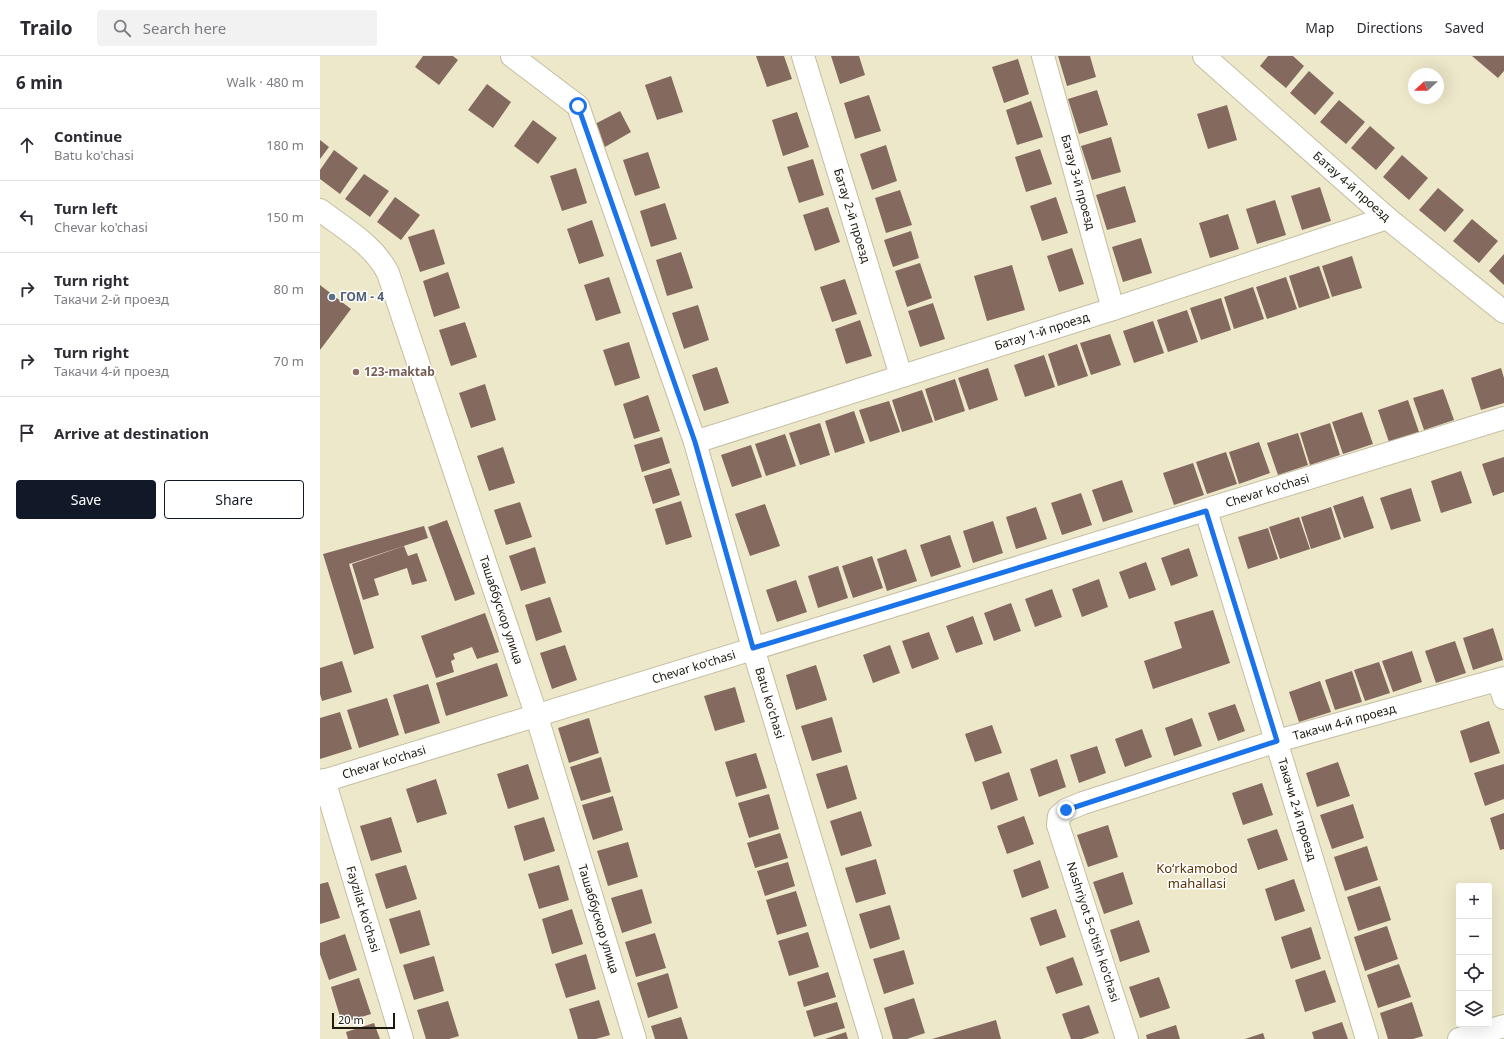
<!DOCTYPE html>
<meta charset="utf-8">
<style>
body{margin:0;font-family:"Noto Sans",sans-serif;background:#f2f2f3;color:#2b2b33}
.controls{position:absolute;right:12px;bottom:12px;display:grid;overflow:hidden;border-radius:4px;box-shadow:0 4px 16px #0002}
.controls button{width:36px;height:36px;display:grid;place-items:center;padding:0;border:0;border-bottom:1px solid #e1e1e2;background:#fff;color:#2b2b33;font:20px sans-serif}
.compass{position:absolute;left:1088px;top:12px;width:36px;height:36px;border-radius:50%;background:#fff;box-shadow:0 4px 16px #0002;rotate:248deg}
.scale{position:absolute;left:12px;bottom:10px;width:63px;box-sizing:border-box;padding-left:4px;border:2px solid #1b190e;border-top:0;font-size:11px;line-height:14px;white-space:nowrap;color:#1b190e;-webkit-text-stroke:3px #fff;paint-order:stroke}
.stop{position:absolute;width:12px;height:12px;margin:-9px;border:3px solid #1a73e8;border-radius:50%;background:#fff}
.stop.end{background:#1a73e8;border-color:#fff;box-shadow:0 1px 4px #0008}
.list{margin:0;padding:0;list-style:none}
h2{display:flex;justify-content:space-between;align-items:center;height:52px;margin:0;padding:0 16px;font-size:17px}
h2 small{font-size:13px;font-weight:400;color:#7c7c81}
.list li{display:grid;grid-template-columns:26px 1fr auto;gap:12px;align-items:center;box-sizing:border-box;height:72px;padding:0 16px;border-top:1px solid #e1e1e2}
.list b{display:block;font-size:15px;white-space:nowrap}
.list p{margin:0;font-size:13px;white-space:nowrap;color:#7c7c81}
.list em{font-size:13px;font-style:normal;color:#7c7c81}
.actions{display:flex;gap:8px;padding:12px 16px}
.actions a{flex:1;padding:9px 0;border:1px solid #111827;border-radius:4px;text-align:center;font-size:14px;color:#111827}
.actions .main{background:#111827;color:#fff}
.icon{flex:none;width:22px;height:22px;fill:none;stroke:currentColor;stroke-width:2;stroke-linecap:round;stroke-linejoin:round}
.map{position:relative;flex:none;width:1184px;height:983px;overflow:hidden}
header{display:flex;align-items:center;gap:24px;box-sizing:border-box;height:56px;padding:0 20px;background:#fff;border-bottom:1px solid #e1e1e2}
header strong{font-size:19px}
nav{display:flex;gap:22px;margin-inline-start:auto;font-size:14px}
.search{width:280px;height:36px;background:#f2f2f3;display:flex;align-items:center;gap:10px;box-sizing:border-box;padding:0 14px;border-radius:4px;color:#7c7c81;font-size:15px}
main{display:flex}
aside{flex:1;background:#fff}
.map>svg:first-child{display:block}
.building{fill:#84695e}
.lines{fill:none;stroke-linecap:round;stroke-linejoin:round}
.minor-casing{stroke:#c4bea1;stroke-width:24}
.tertiary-casing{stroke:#c4bea1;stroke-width:24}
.minor{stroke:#fff;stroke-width:22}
.tertiary{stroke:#fff;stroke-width:22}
.route{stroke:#1a73e8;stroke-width:5}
.service-dot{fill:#5c6f8a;stroke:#fff;stroke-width:1.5}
.education-dot{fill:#8d6e63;stroke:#fff;stroke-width:1.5}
.labels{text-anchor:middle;stroke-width:3;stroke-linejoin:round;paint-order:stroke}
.street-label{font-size:12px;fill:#1b190e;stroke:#fff}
.service-label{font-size:12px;font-weight:bold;fill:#4e5e75;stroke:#fff;text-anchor:start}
.education-label{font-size:12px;font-weight:bold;fill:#785e54;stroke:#fff;text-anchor:start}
.neighbourhood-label{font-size:13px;fill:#583200;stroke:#fff}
</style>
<header>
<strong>Trailo</strong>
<div class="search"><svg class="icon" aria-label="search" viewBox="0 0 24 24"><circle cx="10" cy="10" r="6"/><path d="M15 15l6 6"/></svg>Search here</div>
<nav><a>Map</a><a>Directions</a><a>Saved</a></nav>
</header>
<main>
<aside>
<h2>6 min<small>Walk · 480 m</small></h2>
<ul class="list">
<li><svg class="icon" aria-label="ahead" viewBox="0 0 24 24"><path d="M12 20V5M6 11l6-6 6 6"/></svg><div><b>Continue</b><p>Batu ko'chasi</p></div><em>180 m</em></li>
<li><svg class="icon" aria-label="left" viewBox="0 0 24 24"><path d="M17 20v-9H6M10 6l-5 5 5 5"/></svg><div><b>Turn left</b><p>Chevar ko'chasi</p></div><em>150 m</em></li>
<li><svg class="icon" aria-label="right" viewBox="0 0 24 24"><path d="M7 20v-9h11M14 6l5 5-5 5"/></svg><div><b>Turn right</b><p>Такачи 2-й проезд</p></div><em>80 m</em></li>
<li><svg class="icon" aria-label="right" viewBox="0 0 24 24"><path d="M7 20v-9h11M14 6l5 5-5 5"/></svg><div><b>Turn right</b><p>Такачи 4-й проезд</p></div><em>70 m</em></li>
<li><svg class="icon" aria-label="arrive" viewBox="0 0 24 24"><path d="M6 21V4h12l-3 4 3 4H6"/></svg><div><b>Arrive at destination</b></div></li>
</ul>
<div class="actions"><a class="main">Save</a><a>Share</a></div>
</aside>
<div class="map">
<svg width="1184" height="983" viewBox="0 0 1184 983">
<rect width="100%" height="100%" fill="#eee8ca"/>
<path class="building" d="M103,0H133L138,4L119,29L95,11Z
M436,0H464L472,23L447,31Z
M511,0H539L545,19L520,28Z
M738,0H770L776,21L747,30Z
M948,0H973L984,10L966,32L940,10Z
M1152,0H1184V15L1178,22Z
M698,3L709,38L684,47L672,11Z
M989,15L1014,37L995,59L970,37Z
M351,20L363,56L337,64L325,29Z
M167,28L191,46L173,72L148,54Z
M777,34L788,69L759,78L748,43Z
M549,39L561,75L535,83L524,47Z
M1019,44L1045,66L1026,88L1000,66Z
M711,45L723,81L697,89L686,54Z
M907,49L917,84L888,93L877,58Z
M300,55L311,76L285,91L273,69Z
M477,56L489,91L463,100L452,64Z
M213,64L237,82L218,108L194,90Z
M1050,70L1075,92L1056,114L1031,92Z
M791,81L801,116L772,124L761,90Z
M0,84L9,91L0,103Z
M566,89L577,125L552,134L540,98Z
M720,93L732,128L706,136L695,101Z
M14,94L38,112L20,138L0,123V114Z
M328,96L340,132L315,140L303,104Z
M1082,99L1108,122L1089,144L1063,121Z
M493,103L504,139L479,147L467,111Z
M256,112L267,147L242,155L230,120Z
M44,118L69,135L50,161L25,143Z
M805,130L816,166L787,174L776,139Z
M1000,131L1011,165L982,174L971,140Z
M1118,132L1144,154L1125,176L1099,154Z
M580,134L592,169L566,177L555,142Z
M75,141L100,159L81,184L57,166Z
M736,141L748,177L722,185L710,150Z
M955,144L966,179L937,188L926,153Z
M345,147L357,183L331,191L320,155Z
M508,151L520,186L495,195L483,159Z
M908,158L919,193L890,202L879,167Z
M1152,163L1178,185L1159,207L1133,185Z
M272,164L284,200L259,208L247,173Z
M114,173L125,208L100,216L88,181Z
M591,175L599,202L573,211L564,184Z
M821,182L832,217L803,226L792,191Z
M752,192L764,228L739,236L727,200Z
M361,196L373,232L347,240L336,204Z
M1184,198V229L1169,215Z
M1032,200L1042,232L1012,241L1002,210Z
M600,207L612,242L587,251L575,215Z
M692,209L705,254L667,265L654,220Z
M999,210L1010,242L979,252L969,220Z
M128,216L140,252L114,261L103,225Z
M289,221L301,257L276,265L264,229Z
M966,221L977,253L947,263L936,231Z
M525,223L537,258L512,266L500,231Z
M0,229L31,253L0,294Z
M933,231L944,263L914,273L904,241Z
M901,242L911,274L881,284L870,252Z
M613,247L625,283L600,291L588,255Z
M378,249L389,284L364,293L352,257Z
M867,254L878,286L848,296L837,264Z
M540,264L552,300L526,308L515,273Z
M833,265L844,297L814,307L803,275Z
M145,266L157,301L131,310L119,274Z
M790,278L801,309L771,319L760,287Z
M309,286L320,322L295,330L283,294Z
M757,288L768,320L738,330L728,298Z
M724,299L735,331L705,341L694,309Z
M397,311L409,347L384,355L372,319Z
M668,312L678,344L649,354L638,322Z
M1181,312L1184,322V347L1161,354L1151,322Z
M635,323L645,355L615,365L605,333Z
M165,328L176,364L151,372L139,337Z
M1123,333L1134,364L1104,374L1093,342Z
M602,334L613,366L582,376L572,344Z
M328,339L340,375L314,383L303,348Z
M1088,344L1099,376L1069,386L1058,354Z
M569,345L580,376L550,386L539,354Z
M534,355L545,387L515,397L505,365Z
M1042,356L1053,388L1023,398L1012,366Z
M500,367L510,399L480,409L469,377Z
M1010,367L1020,399L990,409L980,377Z
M978,377L988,409L958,419L947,387Z
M465,378L476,410L446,420L435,388Z
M342,381L350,407L322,416L314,389Z
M939,386L950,417L919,428L909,396Z
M431,389L442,421L412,431L401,399Z
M183,391L195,427L169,435L157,400Z
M906,396L917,428L887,438L876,406Z
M1184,401V436L1173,440L1162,408Z
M873,407L884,439L854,449L843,417Z
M351,412L360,439L333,448L324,420Z
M1141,415L1152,447L1121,457L1111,425Z
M802,424L813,456L783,466L772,434Z
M1091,432L1101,465L1071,474L1060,442Z
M761,437L772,469L742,479L731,447Z
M1043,440L1054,472L1024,482L1013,450Z
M361,445L372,481L346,489L335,453Z
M200,446L212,481L186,489L174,454Z
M445,448L460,490L430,500L415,458Z
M716,451L727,483L696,493L686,461Z
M1011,451L1021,483L991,493L981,461Z
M979,461L990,493L960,503L949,471Z
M127,464L155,538L135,545L108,471Z
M673,465L683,497L653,507L643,475Z
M104,470L108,482L29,508L54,592L34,599L3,498Z
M948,472L958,503L928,513L918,481Z
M630,479L641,511L611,521L600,489Z
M84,490L88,500L97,497L107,525L92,529L87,512L54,523L59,539L43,544L32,508Z
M215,491L226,527L201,535L189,500Z
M869,492L878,520L851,530L841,502Z
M586,493L597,525L567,535L557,503Z
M552,500L563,532L533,542L522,510Z
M826,506L836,534L809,543L799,516Z
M518,510L528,542L498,552L488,520Z
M779,523L788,551L762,561L752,533Z
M476,524L487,556L457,566L446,534Z
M732,533L742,561L715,571L705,543Z
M230,541L242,576L216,585L205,549Z
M691,547L701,575L674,585L664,557Z
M893,554L910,607L833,633L824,605L862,592L854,566Z
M165,557L179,596L157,603L152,591L133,598L135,603L131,605L134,616L116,622L101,580Z
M653,560L663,588L636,597L626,570Z
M1173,572L1183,604L1153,614L1143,582Z
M609,576L619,603L592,613L582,585Z
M1135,585L1146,617L1116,627L1105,595Z
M245,589L257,624L232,633L220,597Z
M570,589L580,617L553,627L543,599Z
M1092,595L1102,626L1073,636L1062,605Z
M22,605L32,636L2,645L0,638V612Z
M1059,606L1070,637L1045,645L1034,614Z
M177,607L188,640L126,660L116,627Z
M496,609L507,644L476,654L466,619Z
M1032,615L1042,646L1015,654L1005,624Z
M1000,625L1011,656L979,666L969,636Z
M108,628L120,667L85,678L73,639Z
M415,631L425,666L395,675L384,640Z
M67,642L79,679L39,692L27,654Z
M915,648L925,675L898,685L888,657Z
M20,656L32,693L0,703V662Z
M512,661L522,696L492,705L481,670Z
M269,662L279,697L249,707L238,672Z
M872,662L882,690L854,700L845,672Z
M1169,665L1180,697L1150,707L1140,675Z
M672,669L682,697L655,706L645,678Z
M822,673L832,701L805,711L795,683Z
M777,690L786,717L759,727L750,699Z
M436,697L447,732L416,741L405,706Z
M281,701L291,736L261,745L250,711Z
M737,703L746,731L719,741L710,713Z
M1018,706L1030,740L997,751L986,717Z
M208,708L219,743L188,753L177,718Z
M1184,708V743L1165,750L1154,717Z
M527,709L537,743L507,753L496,718Z
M689,716L698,744L671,754L662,726Z
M116,723L127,758L97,767L86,733Z
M942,727L953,759L923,769L912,737Z
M449,738L459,773L429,782L418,747Z
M293,740L303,774L273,784L262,749Z
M1033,748L1044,782L1012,793L1000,759Z
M541,755L552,790L521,800L510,765Z
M1184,757V793L1180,794L1170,762Z
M704,760L714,788L687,798L677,770Z
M71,761L82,796L51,805L40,770Z
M224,761L235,795L204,805L194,770Z
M788,769L798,801L768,811L757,779Z
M957,773L968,804L938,814L927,783Z
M460,777L468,802L435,812L427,787Z
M308,786L318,821L288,830L277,795Z
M1047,790L1058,824L1025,835L1014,801Z
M556,803L566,838L536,847L525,812Z
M720,804L729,832L702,842L693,814Z
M468,806L475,830L445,840L437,815Z
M86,809L97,843L66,853L55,818Z
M239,809L249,844L219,853L208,818Z
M803,816L813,848L784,858L773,826Z
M974,823L985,855L955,865L945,833Z
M8,826L20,862L0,868V828Z
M1060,830L1071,864L1038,875L1027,841Z
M322,833L332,867L302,877L291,842Z
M476,835L487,870L457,879L446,844Z
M570,849L580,883L550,893L539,858Z
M252,853L263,888L232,898L222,863Z
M736,853L746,881L720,890L710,862Z
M100,854L110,889L80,898L69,863Z
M819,864L830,896L800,906L790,874Z
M1067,870L1078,903L1045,915L1034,881Z
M991,871L1001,903L971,913L961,881Z
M488,876L499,911L469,920L458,885Z
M335,877L346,912L316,921L305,886Z
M25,878L37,914L9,924L0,898V887Z
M584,894L594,928L564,938L553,903Z
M266,898L276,933L246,942L235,908Z
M114,900L124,935L94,944L83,909Z
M753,901L763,929L736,938L726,911Z
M1079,908L1091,941L1058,952L1047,919Z
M1005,914L1016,946L985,956L975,924Z
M508,916L516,941L484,951L477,926Z
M348,917L358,952L328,962L317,927Z
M839,921L850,952L820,962L809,931Z
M39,922L51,958L22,967L11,931Z
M594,942L605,977L587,983H573L564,952Z
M279,944L290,979L276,983H258L249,953Z
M128,945L139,980L129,983H106L97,954Z
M517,946L525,972L494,981L486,955Z
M1092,946L1103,980L1093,983H1068L1060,957Z
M769,949L779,977L762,983H751L742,958Z
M361,961L368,983H335L331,970Z
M676,964L681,983H612Z
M1022,966L1028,983H994L992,976Z
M54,967L60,983H28L26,976Z
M856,969L860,983H827L826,979Z
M526,976L528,983H505Z
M943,977L945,983H925Z"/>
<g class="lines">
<defs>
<g id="minor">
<path id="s1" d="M192,0L258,50L375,386L433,592L551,983"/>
<path id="s2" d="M483,0L581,320"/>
<path id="s3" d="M723,0L793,253"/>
<path id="s4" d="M884,0L1067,162L1184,256"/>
<path id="s5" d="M0,154C25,173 54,189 68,217L216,658L315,983"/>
<path id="s6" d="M375,386L793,253L1067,162"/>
<path id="s7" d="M886,455L1047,983"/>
<path d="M1178,624L1184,642"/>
<path id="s8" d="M4,724L82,983"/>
<path id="s9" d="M807,983L738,769L739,760L746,754L763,747L957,685L1184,622"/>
<path d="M1139,983L1184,970"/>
</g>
<g id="tertiary">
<path id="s10" d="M0,726L1184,362"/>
</g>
</defs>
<use href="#minor" class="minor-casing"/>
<use href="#tertiary" class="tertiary-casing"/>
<use href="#minor" class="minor"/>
<use href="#tertiary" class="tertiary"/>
</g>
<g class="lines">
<path class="route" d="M258,50L375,386L433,592L886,455L957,685L746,754"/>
</g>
<circle class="service-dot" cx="12" cy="241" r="4"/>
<circle class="education-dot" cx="36" cy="316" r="4"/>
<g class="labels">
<g class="street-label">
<text dy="4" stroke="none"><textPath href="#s3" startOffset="131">Батау 3-й проезд</textPath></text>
<text dy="4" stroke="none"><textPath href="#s4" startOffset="197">Батау 4-й проезд</textPath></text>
<text dy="4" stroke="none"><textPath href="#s2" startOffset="167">Батау 2-й проезд</textPath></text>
<text dy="4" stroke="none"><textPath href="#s6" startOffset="364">Батау 1-й проезд</textPath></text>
<text dy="4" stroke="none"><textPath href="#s10" startOffset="991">Chevar ko'chasi</textPath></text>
<text dy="4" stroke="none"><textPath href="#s5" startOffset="449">Ташаббускор улица</textPath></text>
<text dy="4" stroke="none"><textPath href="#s10" startOffset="391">Chevar ko'chasi</textPath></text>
<text dy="4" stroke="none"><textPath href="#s1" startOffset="710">Batu ko'chasi</textPath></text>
<text dy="4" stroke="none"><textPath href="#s9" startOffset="535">Такачи 4-й проезд</textPath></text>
<text dy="4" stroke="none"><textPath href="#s10" startOffset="67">Chevar ko'chasi</textPath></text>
<text dy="4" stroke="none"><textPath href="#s7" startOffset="312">Такачи 2-й проезд</textPath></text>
<text dy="4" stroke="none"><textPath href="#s8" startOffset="135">Fayzilat ko'chasi</textPath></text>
<text dy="4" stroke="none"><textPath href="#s5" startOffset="773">Ташаббускор улица</textPath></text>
<text transform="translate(773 876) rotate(72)" y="4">Nashriyot 5-o'tish ko'chasi</text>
</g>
<g class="service-label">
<text x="20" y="245">ГОМ - 4</text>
</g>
<g class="education-label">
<text x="44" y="320">123-maktab</text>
</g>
<g class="neighbourhood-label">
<text x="877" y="817">Koʻrkamobod<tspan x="877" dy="15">mahallasi</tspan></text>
</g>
</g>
</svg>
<div class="controls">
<button>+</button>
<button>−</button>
<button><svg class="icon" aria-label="locate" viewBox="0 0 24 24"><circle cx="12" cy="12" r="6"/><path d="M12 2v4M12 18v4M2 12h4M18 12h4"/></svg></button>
<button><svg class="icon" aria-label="layers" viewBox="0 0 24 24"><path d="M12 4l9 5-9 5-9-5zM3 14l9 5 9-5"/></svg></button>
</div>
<svg class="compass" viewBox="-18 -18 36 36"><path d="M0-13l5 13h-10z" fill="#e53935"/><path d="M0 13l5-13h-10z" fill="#7c7c81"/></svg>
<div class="scale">20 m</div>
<div class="stop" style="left:258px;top:50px"></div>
<div class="stop end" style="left:746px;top:754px"></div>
</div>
</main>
